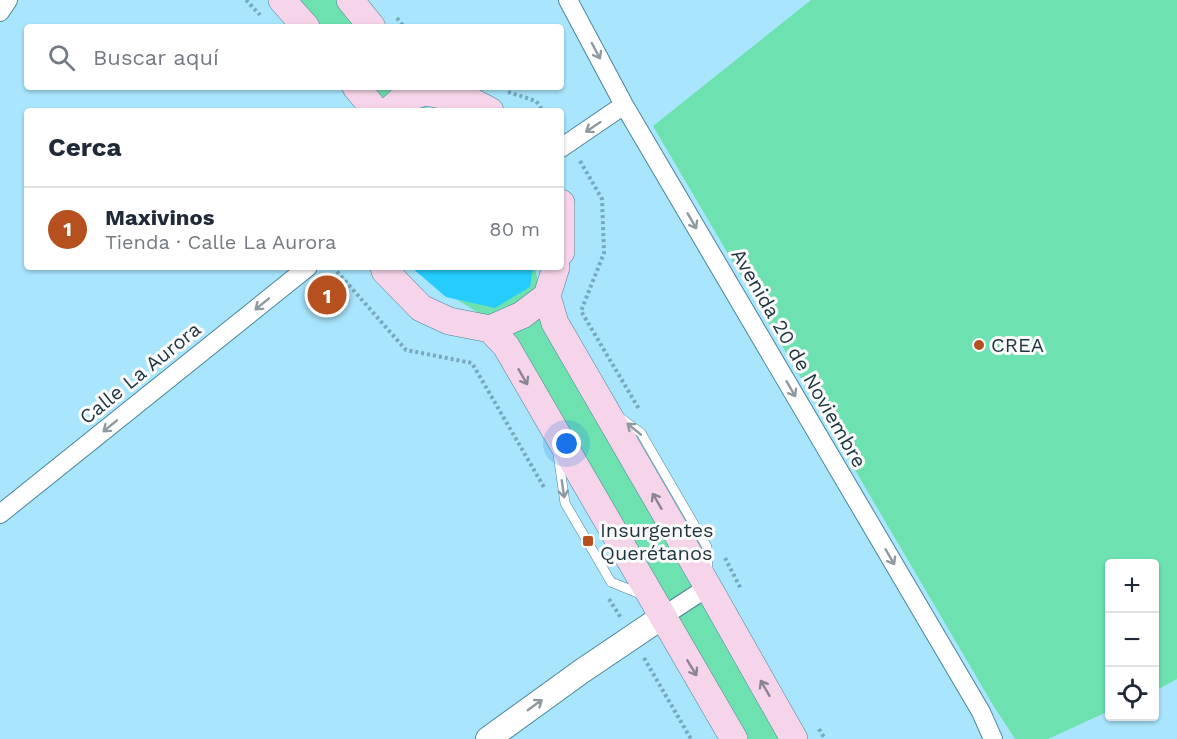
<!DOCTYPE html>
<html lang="es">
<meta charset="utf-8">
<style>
body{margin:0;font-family:"Work Sans",sans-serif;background:#f2f2f3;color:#1f2937}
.controls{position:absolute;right:18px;bottom:18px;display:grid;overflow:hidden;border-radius:6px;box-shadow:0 2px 4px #0004}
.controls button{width:54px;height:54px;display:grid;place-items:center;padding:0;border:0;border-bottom:2px solid #e0e1e3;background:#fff;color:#1f2937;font:30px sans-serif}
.you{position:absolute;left:567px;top:444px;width:21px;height:21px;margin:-15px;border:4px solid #fff;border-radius:50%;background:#1a73e8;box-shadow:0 0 0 9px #1a73e833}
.badge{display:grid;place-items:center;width:39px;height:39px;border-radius:50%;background:#b6511f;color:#fff;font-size:20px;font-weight:700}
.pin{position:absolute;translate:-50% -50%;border:3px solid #fff;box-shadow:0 2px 6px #0006}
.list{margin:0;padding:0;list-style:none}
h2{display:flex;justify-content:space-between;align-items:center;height:78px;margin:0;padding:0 24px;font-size:26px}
h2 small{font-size:20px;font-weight:400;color:#747a83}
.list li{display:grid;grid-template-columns:39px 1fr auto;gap:18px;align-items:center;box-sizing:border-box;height:84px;padding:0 24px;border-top:2px solid #e0e1e3}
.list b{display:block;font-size:22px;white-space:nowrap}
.list p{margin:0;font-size:20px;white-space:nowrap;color:#747a83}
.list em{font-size:20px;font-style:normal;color:#747a83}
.icon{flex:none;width:33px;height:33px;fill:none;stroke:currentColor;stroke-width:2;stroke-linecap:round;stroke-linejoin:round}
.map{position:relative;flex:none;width:1177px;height:739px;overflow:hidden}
.search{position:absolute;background:#fff;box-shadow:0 2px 4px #0004;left:24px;top:24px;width:540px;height:66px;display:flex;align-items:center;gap:15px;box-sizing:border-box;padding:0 21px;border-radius:6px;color:#747a83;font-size:22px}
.panel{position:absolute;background:#fff;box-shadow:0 2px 4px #0004;left:24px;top:108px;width:540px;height:162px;border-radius:6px}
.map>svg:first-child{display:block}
.green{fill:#6ee1b1}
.water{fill:#25ccfc}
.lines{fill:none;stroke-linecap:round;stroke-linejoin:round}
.service-casing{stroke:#4a8499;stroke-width:10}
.minor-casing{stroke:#4a8499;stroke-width:20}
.tertiary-casing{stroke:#4a8499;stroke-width:26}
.secondary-casing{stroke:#4a8499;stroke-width:28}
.path{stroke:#78a8bb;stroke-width:4;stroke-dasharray:3 3;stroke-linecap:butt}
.service{stroke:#fff;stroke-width:9}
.minor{stroke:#fff;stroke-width:18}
.tertiary{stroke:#fff;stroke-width:24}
.secondary{stroke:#f6d4e9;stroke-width:27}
.oneway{stroke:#8e9a9f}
.oneway2{stroke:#8a8494}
.poi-dot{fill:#b6511f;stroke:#fcfcfc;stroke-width:2}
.labels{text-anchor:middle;stroke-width:6;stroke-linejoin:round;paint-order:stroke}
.poi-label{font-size:20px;fill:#1d353f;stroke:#fcfcfc;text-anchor:start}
.street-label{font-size:20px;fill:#1d353f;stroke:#fcfcfc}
</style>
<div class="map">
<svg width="1177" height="739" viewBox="0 0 1177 739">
<rect width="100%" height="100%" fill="#a9e6fd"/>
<path class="green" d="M292,0H337L360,27H315Z
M811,0H1177V679L1155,691L1154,564H1110L1109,711L1048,739H1015L993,705L653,126Z
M365,87H409L430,111H386Z
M411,267H535L546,322L784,739H742L541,386L514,335L456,299Z"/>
<path class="water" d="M411,267H533L530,287L495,308L446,297Z"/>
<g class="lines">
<defs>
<path id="service" d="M619,417L641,433L699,533L707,547L708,570
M558,454L565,503L611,582L643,595"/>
<path id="minor" d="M568,0L624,105L981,712L993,739
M0,12L8,0
M561,148L624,105
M0,514L308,267
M662,617L708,587"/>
<path id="tertiary" d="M488,739L582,671L662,617"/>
<path id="secondary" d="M282,0L306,27
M350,0L372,27
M356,87L376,111
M389,111L401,100L425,92L469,100L490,111
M561,203V252
M384,267L385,271L421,308L449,321L490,329L522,315L547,296L556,267
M547,296L555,323L708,587L794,739
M490,329L506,346L734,739"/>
</defs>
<use href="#service" class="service-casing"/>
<use href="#minor" class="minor-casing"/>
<use href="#tertiary" class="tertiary-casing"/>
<use href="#secondary" class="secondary-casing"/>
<path class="path" d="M246,0L260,15
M397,18L404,27
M508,92L536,101L543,111
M580,161L602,199L604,253L581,311L639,409
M333,267L406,350L472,363L545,489
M725,558L741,589
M609,599L621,618
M644,658L691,739
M819,729L825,739"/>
<use href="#service" class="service"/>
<use href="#minor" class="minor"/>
<use href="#tertiary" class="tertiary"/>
<use href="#secondary" class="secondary"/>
</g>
<defs><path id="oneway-shaft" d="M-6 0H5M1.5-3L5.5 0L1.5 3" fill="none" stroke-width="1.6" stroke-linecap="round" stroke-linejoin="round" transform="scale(1.5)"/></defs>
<g class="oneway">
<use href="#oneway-shaft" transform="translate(596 51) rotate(62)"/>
<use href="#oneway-shaft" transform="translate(593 127) rotate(146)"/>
<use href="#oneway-shaft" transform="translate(692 221) rotate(60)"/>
<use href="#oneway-shaft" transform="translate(262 304) rotate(141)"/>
<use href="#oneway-shaft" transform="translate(791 389) rotate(60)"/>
<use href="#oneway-shaft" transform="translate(110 426) rotate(141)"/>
<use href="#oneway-shaft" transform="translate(634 429) rotate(-141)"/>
<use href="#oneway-shaft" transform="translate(563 489) rotate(82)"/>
<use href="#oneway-shaft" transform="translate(890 557) rotate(60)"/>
<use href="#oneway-shaft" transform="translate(535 705) rotate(-36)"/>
</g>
<g class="oneway2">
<use href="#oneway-shaft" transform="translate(523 377) rotate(60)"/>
<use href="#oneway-shaft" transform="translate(657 501) rotate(-120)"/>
<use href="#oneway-shaft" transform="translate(692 668) rotate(59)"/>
<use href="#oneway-shaft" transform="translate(765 688) rotate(-120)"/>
</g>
<g class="poi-dot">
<circle cx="979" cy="345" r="6"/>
<rect x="582" y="535" width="12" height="12" rx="3"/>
</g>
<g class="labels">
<g class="poi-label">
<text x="991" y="352">CREA</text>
<text x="600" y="537">Insurgentes<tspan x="600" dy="23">Querétanos</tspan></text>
</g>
<g class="street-label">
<text transform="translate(799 358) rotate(60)" y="7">Avenida 20 de Noviembre</text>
<text transform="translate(140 373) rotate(-39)" y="7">Calle La Aurora</text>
</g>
</g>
</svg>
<div class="controls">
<button>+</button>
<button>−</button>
<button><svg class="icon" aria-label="locate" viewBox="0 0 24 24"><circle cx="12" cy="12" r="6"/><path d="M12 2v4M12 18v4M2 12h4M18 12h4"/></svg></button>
</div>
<div class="you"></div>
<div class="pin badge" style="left:327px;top:295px">1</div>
<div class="search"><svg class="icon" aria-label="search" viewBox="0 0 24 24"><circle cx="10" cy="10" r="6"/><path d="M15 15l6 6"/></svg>Buscar aquí</div>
<section class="panel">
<h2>Cerca<small></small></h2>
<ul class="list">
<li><span class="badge">1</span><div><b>Maxivinos</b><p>Tienda · Calle La Aurora</p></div><em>80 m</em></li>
</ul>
</section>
</div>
